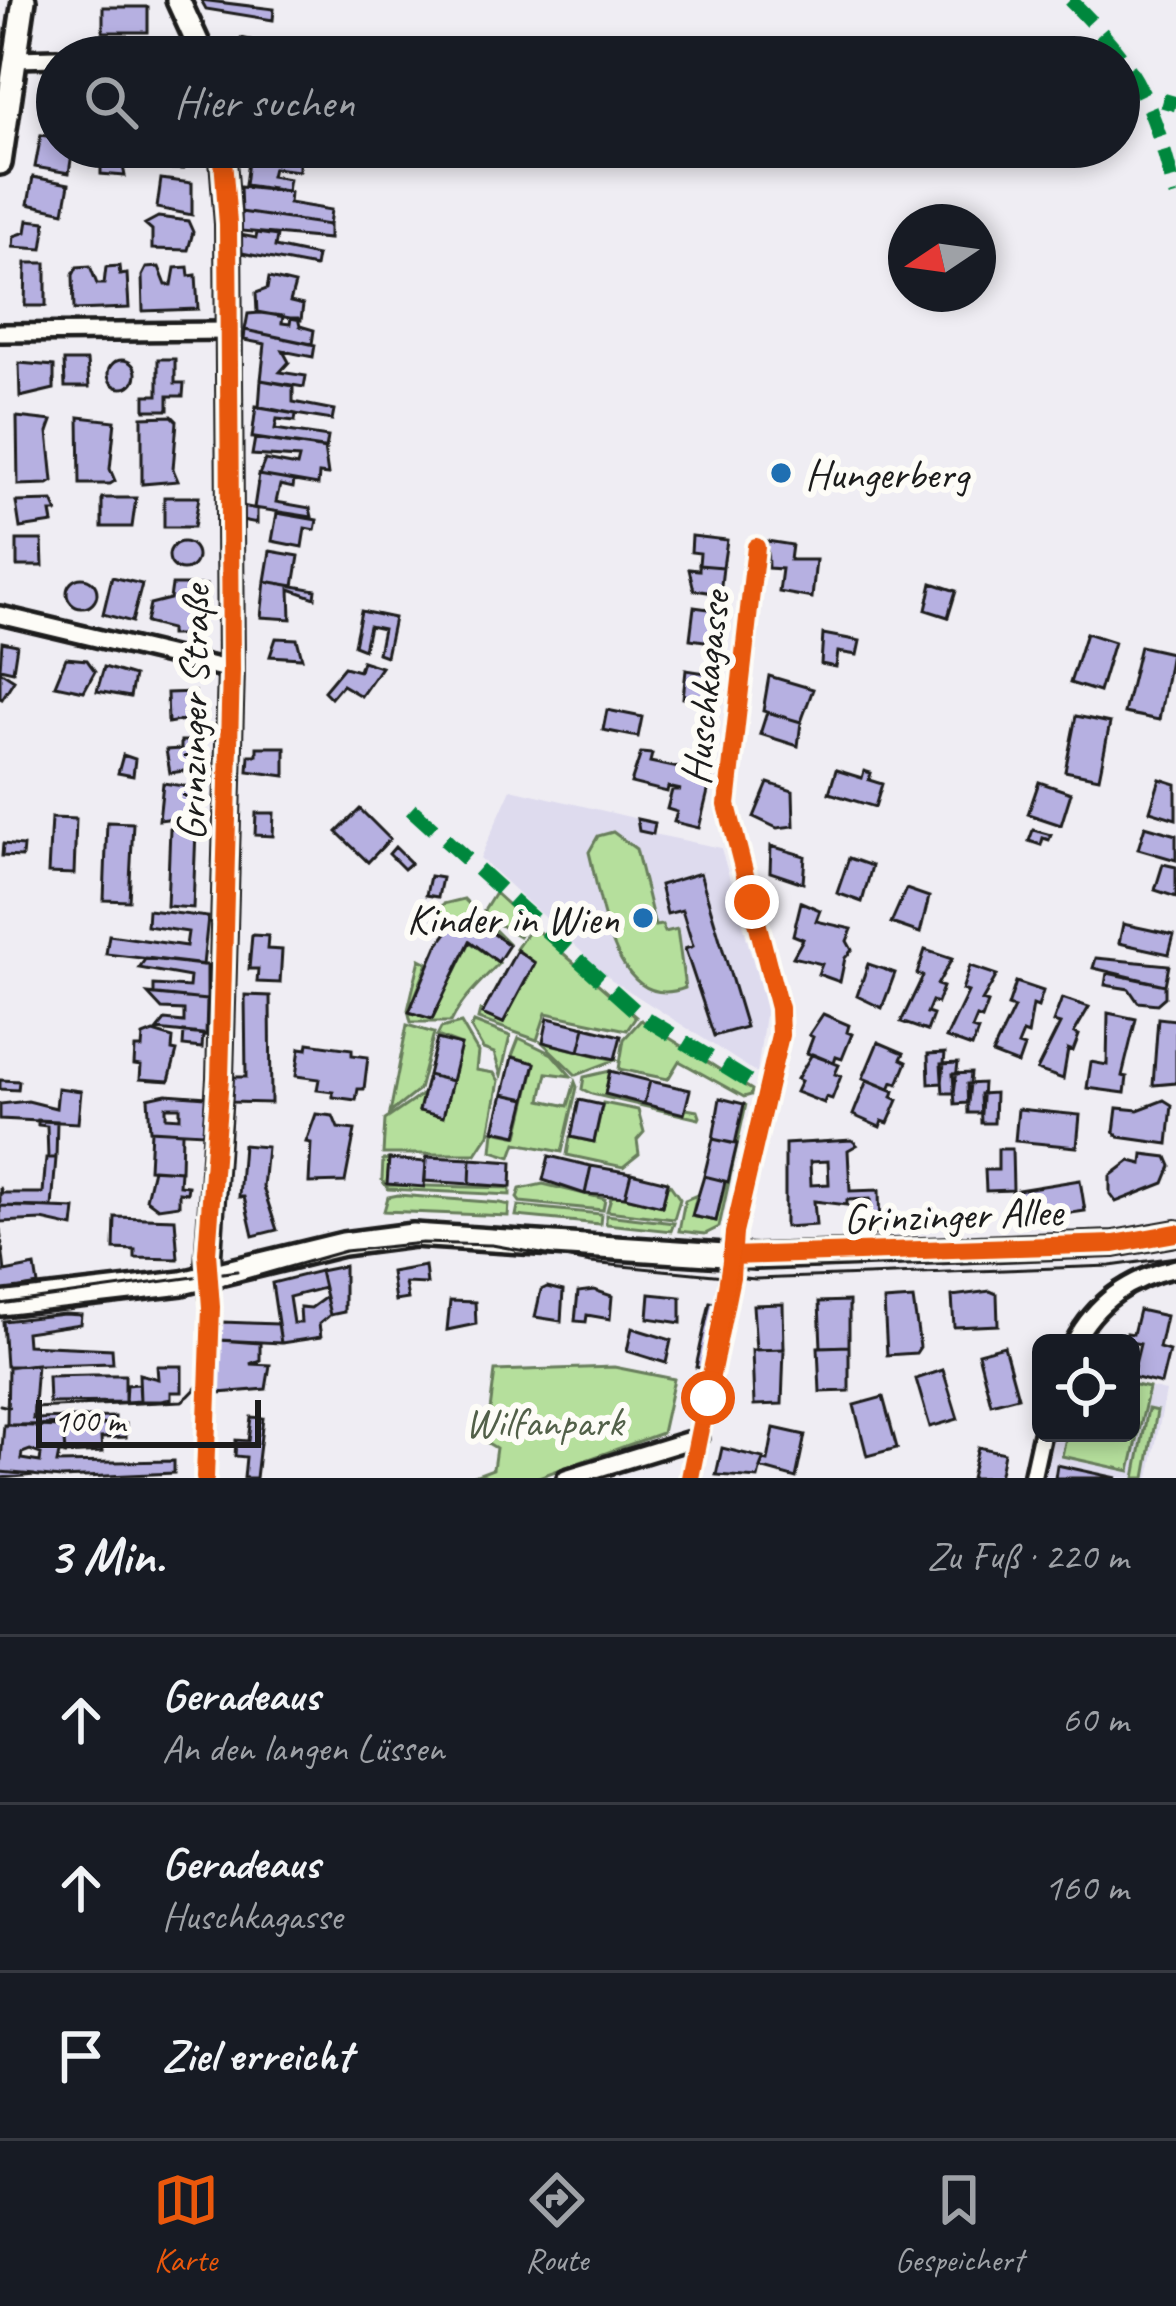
<!DOCTYPE html>
<html lang="de">
<meta charset="utf-8">
<style>
body{margin:0;font-family:Caveat,sans-serif;background:#20242c;color:#f1f3f6}
.controls{position:absolute;right:36px;bottom:36px;display:grid;overflow:hidden;border-radius:18px;box-shadow:0 6px 18px #0003}
.controls button{width:108px;height:108px;display:grid;place-items:center;padding:0;border:0;border-bottom:3px solid #363941;background:#171b24;color:#f1f3f6;font:60px sans-serif}
.compass{position:absolute;left:888px;top:204px;width:108px;height:108px;border-radius:50%;background:#171b24;box-shadow:0 6px 18px #0003;rotate:257deg}
.scale{position:absolute;left:36px;bottom:30px;width:225px;box-sizing:border-box;padding-left:12px;border:6px solid #1c1c1c;border-top:0;font-size:33px;line-height:42px;white-space:nowrap;color:#1c1c1c;-webkit-text-stroke:9px #fdfcf7;paint-order:stroke}
.stop{position:absolute;width:36px;height:36px;margin:-27px;border:9px solid #ea580c;border-radius:50%;background:#fff}
.stop.end{background:#ea580c;border-color:#fff;box-shadow:0 3px 12px #0008}
.list{margin:0;padding:0;list-style:none}
h2{display:flex;justify-content:space-between;align-items:center;height:156px;margin:0;padding:0 48px;font-size:51px}
h2 small{font-size:39px;font-weight:400;color:#9ea1a6}
.list li{display:grid;grid-template-columns:78px 1fr auto;gap:36px;align-items:center;box-sizing:border-box;height:168px;padding:0 48px;border-top:3px solid #363941}
.list b{display:block;font-size:45px;white-space:nowrap}
.list p{margin:0;font-size:39px;white-space:nowrap;color:#9ea1a6}
.list em{font-size:39px;font-style:normal;color:#9ea1a6}
.icon{flex:none;width:66px;height:66px;fill:none;stroke:currentColor;stroke-width:2;stroke-linecap:round;stroke-linejoin:round}
.map{position:relative;flex:none;width:1176px;height:1478px;overflow:hidden}
.search{position:absolute;background:#171b24;box-shadow:0 6px 18px #0003;left:36px;right:36px;top:36px;height:132px;display:flex;align-items:center;gap:30px;box-sizing:border-box;padding:0 42px;border-radius:66px;color:#9ea1a6;font-size:45px}
.sheet{height:660px;background:#171b24}
nav{display:flex;justify-content:space-around;align-items:center;box-sizing:border-box;height:168px;border-top:3px solid #363941;background:#171b24;font-size:33px;color:#9ea1a6}
nav a{display:grid;justify-items:center;gap:6px}
nav .on{color:#ea580c}
.map>svg:first-child{display:block}
.built{fill:#dedbee}
.green{fill:#b5df9c;stroke:#687e5c;stroke-width:3}
.building{fill:#b6b0e1;stroke:#1c1c1c;stroke-width:3;fill-rule:evenodd}
.lines{fill:none;stroke-linecap:round;stroke-linejoin:round}
.street-casing{stroke:#1c1c1c;stroke-width:24}
.secondary-casing{stroke:#1c1c1c;stroke-width:30}
.street{stroke:#fdfcf7;stroke-width:15}
.secondary{stroke:#fdfcf7;stroke-width:21}
.tram{stroke:#1c1c1c;stroke-width:3}
.quiet{stroke:#00873e;stroke-width:15;stroke-dasharray:30 15;stroke-linecap:butt}
.cycleway-casing{stroke:#fdfcf7;stroke-width:26}
.cycleway{stroke:#e8590c;stroke-width:18}
.route{stroke:#ea580c;stroke-width:15}
.poi-dot{fill:#1f6fb2;stroke:#fdfcf7;stroke-width:4.5}
.labels{text-anchor:middle;stroke-width:12;stroke-linejoin:round;paint-order:stroke}
.poi-label{font-size:42px;fill:#1c1c1c;stroke:#fdfcf7;text-anchor:start}
.street-label{font-size:42px;fill:#1c1c1c;stroke:#fdfcf7}
.park-label{font-size:42px;fill:#526049;stroke:#fdfcf7}
</style>
<div class="map">
<svg width="1176" height="1478" viewBox="0 0 1176 1478">
<rect width="100%" height="100%" fill="#efedf3"/>
<filter id="ink" filterUnits="userSpaceOnUse"><feTurbulence type="fractalNoise" baseFrequency=".00833" numOctaves="2"/><feDisplacementMap in="SourceGraphic" scale="24" xChannelSelector="R" yChannelSelector="G"/><feConvolveMatrix kernelMatrix="1 2 1 2 8 2 1 2 1" color-interpolation-filters="sRGB"/></filter>
<g filter="url(#ink)">
<path class="built" d="M511,789L655,823L653,834L721,848L766,1007L757,1073L612,980L480,858Z
M1131,1383L1166,1391L1149,1478H1044L1053,1433H1131Z"/>
<path class="green" d="M613,832L636,849L655,926L662,925L665,932L677,929L685,988C614,1015 601,898 589,852L598,836Z
M495,893L528,923L519,936L482,914Z
M464,899L509,944L470,915L458,930L434,919L443,904Z
M532,926L636,1017L627,1030L546,1013L537,1040L478,1019L480,1011L503,1023L535,963L516,949Z
M470,942L499,963C480,983 464,996 451,1022H411L408,1010L420,959L428,963L409,1012L432,1019Z
M641,1020L752,1090L751,1095L744,1097L679,1061L668,1079L619,1069L624,1039Z
M474,1022L510,1036L501,1075L494,1053L483,1049L471,1028Z
M461,1023L478,1052L476,1070L494,1073L499,1081L489,1134L476,1154H383L385,1120L423,1094L419,1111L443,1117L461,1045L437,1036L441,1028Z
M407,1025L434,1033L419,1090L390,1113Z
M519,1038L552,1054L571,1076L547,1073L541,1100L568,1106L575,1082L577,1087L562,1152L516,1143L511,1157L492,1151L494,1131L518,1136L535,1064L512,1056Z
M542,1042L615,1060L576,1075Z
M610,1071L605,1095L684,1114L686,1109L698,1111L700,1117L699,1119L592,1094L582,1089L584,1077Z
M603,1103L638,1110L644,1132L637,1140L639,1154L623,1167L567,1155L570,1137L594,1142Z
M746,1104L719,1227L705,1234L679,1231L685,1200L697,1195L692,1216L716,1221Z
M389,1159L387,1185L510,1188V1195L388,1189L382,1180L383,1160Z
M668,1182L680,1199L674,1219L607,1211L612,1194L662,1206Z
M543,1184L605,1199L603,1210L520,1202L517,1198L520,1189Z
M398,1195L500,1203L509,1205L508,1216L384,1211L388,1197Z
M518,1206L601,1214L600,1224L516,1216Z
M606,1215L674,1223L671,1231L606,1224Z
M614,1367L674,1379L662,1433L536,1478H469L493,1469L496,1448L486,1442L495,1371Z
M1131,1384L1149,1388L1130,1471L1062,1456L1067,1433H1131Z
M1148,1409L1157,1411L1145,1478H1135Z"/>
<path class="building" d="M201,0L274,9L273,20L206,9Z
M103,7H148V32H103Z
M241,38L276,46L274,54L267,56L274,57H237L235,44Z
M49,80H57V108H49Z
M41,135L57,138V147H73L69,173L35,167Z
M101,147H119L125,176L101,174Z
M138,147H184L187,164L184,169L146,168V161L138,162Z
M268,149L297,153L296,160L267,155Z
M249,153L299,162V171L273,168L271,176L289,179L287,191L245,185Z
M33,177L69,184L64,212L28,204Z
M161,179L192,183V215L157,208Z
M240,187L290,192L289,203L331,210L329,225L241,212Z
M241,212L329,225V239L241,231Z
M158,217L188,221L193,232L188,250L152,249V230L145,224Z
M28,220L46,222L42,249L13,247L14,236L26,232Z
M257,233L277,236L275,247L317,256L315,267L242,253L241,235L256,238Z
M26,263H46V306H25Z
M90,266L97,284H104L106,267L119,266L120,275L127,274L129,308L74,310L73,275L77,267Z
M159,267L166,285H172L175,268L188,267L189,276L196,275L198,309L143,311L142,276L146,268Z
M269,278L295,284L290,302L303,305L301,320L257,312L256,293L267,289Z
M260,313L283,316L282,323L290,324L291,318H298L300,326L314,330L312,344L245,330L248,314Z
M245,330L315,345L313,357L283,351L289,362L280,372L306,376L304,387L261,380L265,344L244,340Z
M158,359H175V383H184L183,396H168V410H145V395H158Z
M108 374a14 14 0 1 1 28 0a14 14 0 1 1-28 0Z
M64,361H87L89,387H65Z
M19,363L54,366V389L20,397Z
M261,380L293,386V402L334,410L332,420L259,408Z
M256,406L296,414L295,421L277,419L275,429L328,437L326,449L252,438Z
M172,416L177,421L173,469L178,481L142,484V417Z
M17,417L52,421L48,432L53,481L48,484L18,485Z
M79,417L115,421L110,469L115,481L110,484H80Z
M255,438L324,448L328,475L319,474L318,485L259,475L265,460L297,466L299,458L252,455Z
M259,475L294,481L293,488L280,485L276,502L310,508L312,517L254,508Z
M164,497H199L194,527H164Z
M102,498H136L132,527H102Z
M16,502L52,501L57,512H51L53,523L20,528Z
M242,506L257,509V523L242,520Z
M277,513L317,520L315,530L305,528L302,547L272,541Z
M692,536L727,540L723,567L699,565L700,553L691,552Z
M17,540H42L43,566H17Z
M767,541L792,545L790,560H816L812,598L779,592L782,569L768,568Z
M169 556a14 14 0 1 1 28 0a14 14 0 1 1-28 0Z
M270,551L299,556L294,586L265,581Z
M699,565L723,567L720,594L694,590L689,569L699,570Z
M112,577L142,584L132,622L103,614Z
M67 593a15 15 0 1 1 30 0a15 15 0 1 1-30 0Z
M265,581L316,590L315,598L290,589L291,619L261,617Z
M932,583L956,591L948,617L926,610Z
M172,585H191V596L198,599L196,635H170V629L146,623L150,604L170,599Z
M191,585H206V597L191,596Z
M694,607L716,610L712,642L690,639Z
M361,611L394,618L386,656L378,653L383,629L369,626L364,649L354,645Z
M1086,633L1114,642L1099,692L1070,683Z
M823,634L860,641L857,655L838,652L836,667L821,664Z
M276,638L297,639L302,658L270,656Z
M2,642L17,645L13,671L0,668Z
M1140,646L1171,653L1159,720L1124,713Z
M66,658L87,660L95,671L84,691L55,685Z
M362,661L381,667L361,696L342,685L331,698L324,691L344,667L359,671Z
M104,667L134,676L130,697L97,691Z
M686,670L706,673L703,700L683,698Z
M0,671L14,680L2,699L0,698Z
M769,676L813,689L801,722L763,711Z
M195,692V718L168,723L167,693Z
M607,710L642,717L638,737L603,730Z
M767,712L801,722L798,746L760,734Z
M1076,716L1110,723L1099,778L1065,771Z
M181,741H196L197,769L170,773L166,750L181,749Z
M257,747H285V776L248,771L249,755H257Z
M641,753L652,754L650,762L712,775L699,828L674,822L677,812L667,809L672,790H681L668,787L667,792L631,783Z
M123,755L135,759L133,776L118,773Z
M836,770L862,778L864,771L871,773L869,780L882,784L875,807L829,793Z
M1160,779L1176,784V819L1150,811Z
M1039,782L1071,793L1061,825L1028,814Z
M163,783L197,788L191,816L159,820Z
M768,783L793,791L794,826L777,828L754,817Z
M360,809L390,839L368,862L337,832Z
M256,813H274L273,836L255,835Z
M51,818L76,819L74,874L48,873Z
M637,819L655,823L653,834L639,831Z
M107,822L133,823L129,901L104,900Z
M1145,826L1176,835V860L1138,849Z
M170,828L196,829L193,908L167,906Z
M1033,830L1051,835L1049,840L1043,838L1041,845L1029,841Z
M3,844L23,846L22,857L2,856Z
M771,846L805,856L803,883L770,872Z
M395,847L411,863L404,869L389,854Z
M849,858L872,866L862,902L837,893Z
M1163,864L1176,867V897L1155,890Z
M700,873L746,1027L714,1036L685,949L693,946L682,910L667,914L660,885Z
M430,876L442,878L438,897L426,895Z
M906,889L929,897L920,933L891,923Z
M801,902L820,910L816,921L852,929L847,941L852,950L845,958L840,982L818,974L822,964L793,957L803,939L793,935Z
M148,910L208,917L203,965L106,954L109,935L186,946L188,932L147,926Z
M469,916L509,945L498,962L470,941L432,1019L409,1012L437,946L452,926L458,931Z
M1123,924L1174,935L1169,954L1119,943Z
M252,935L268,936L267,949L282,950L280,983L257,982L258,969H249Z
M517,950L535,963L503,1023L482,1014Z
M925,950L952,959L937,985L943,987L937,1003L932,1001L927,1013L933,1015L927,1031L901,1022L923,976L917,974Z
M146,958L207,965V1000L154,995V985L189,987L190,977L139,968Z
M1096,958L1169,965L1165,985L1093,968Z
M868,964L895,973L882,1008L857,996Z
M970,966L997,975L982,1001L988,1003L982,1019L977,1017L972,1029L978,1031L972,1047L946,1038L968,992L962,990Z
M1107,973L1165,985V997L1157,1004L1138,1002L1129,989L1105,985Z
M1016,982L1043,991L1038,1007L1033,1005L1028,1035L1023,1033L1018,1045L1024,1047L1018,1064L992,1054L1014,1008L1008,1006Z
M148,994L207,1000L206,1035L157,1030L165,1020L184,1022V1010L162,1009Z
M245,995L270,996L271,1103L231,1102L232,1077H246Z
M1062,998L1089,1007L1074,1033L1079,1035L1073,1051L1068,1049L1063,1079L1037,1070L1060,1024L1053,1022Z
M1108,1013L1136,1019L1122,1076L1127,1077L1125,1093L1087,1088L1091,1062L1107,1065Z
M823,1014L849,1025L847,1032L852,1034L842,1059L836,1057L834,1063L807,1053L813,1037L809,1035Z
M548,1018L585,1027L579,1051L543,1042Z
M1158,1018L1176,1020V1083L1153,1085Z
M585,1027L621,1036L615,1059L579,1051Z
M153,1032L173,1038L172,1050L177,1051L169,1081L140,1079L141,1066L134,1065L135,1048H142L143,1036Z
M184,1032L203,1034L202,1048L183,1046Z
M437,1039L461,1045L452,1081L428,1075Z
M878,1042L904,1053L901,1059L907,1062L898,1084L892,1082L889,1089L863,1078Z
M308,1043L352,1049V1055L368,1057L364,1089H358L356,1100L333,1097V1092L317,1090L319,1079L296,1076L300,1048L307,1049Z
M945,1053L942,1083L929,1084L928,1054Z
M812,1054L839,1065L835,1074L841,1076L832,1099L826,1097L824,1103L796,1092L801,1081L797,1079Z
M512,1057L535,1063L526,1099L503,1094Z
M958,1063L954,1093H943L941,1064Z
M610,1071L650,1081L644,1104L605,1094Z
M971,1073L968,1103L955,1104L953,1074Z
M428,1075L452,1081L443,1117L419,1111Z
M0,1080L19,1081L18,1090L0,1089Z
M867,1080L894,1091L892,1097L898,1100L888,1123L882,1121L880,1127L853,1115Z
M650,1081L690,1090L684,1114L644,1104Z
M983,1083L981,1113H968L967,1084Z
M58,1088L81,1091L78,1123L0,1119V1104L28,1101L56,1108Z
M995,1093L994,1123H981L980,1094Z
M166,1094L206,1097L203,1133L150,1130L148,1098ZM166,1107H180V1118L166,1117Z
M503,1094L526,1099L517,1135L494,1130Z
M720,1098L744,1104L735,1144L713,1139Z
M579,1100L602,1105L594,1142L571,1137Z
M1164,1100L1172,1105L1168,1144L1119,1137L1114,1132L1117,1108L1138,1110Z
M1018,1109L1080,1115L1077,1147L1015,1141Z
M316,1114L333,1116L338,1128L355,1130L345,1182L309,1183L311,1143L306,1142Z
M38,1120L57,1121L56,1158H48L47,1126L38,1125Z
M151,1130L182,1132L181,1171L149,1169Z
M713,1139L737,1144L728,1182L704,1176Z
M852,1140L857,1145L848,1150L850,1191L879,1190L880,1234L872,1235L870,1199L847,1200V1205L814,1201L816,1225L785,1227V1144ZM828,1161L829,1184L811,1185L810,1162Z
M243,1145L267,1147L263,1187L277,1230L253,1236L244,1197H239Z
M998,1149H1012L1013,1190L986,1191L985,1170H998Z
M1143,1154L1167,1157L1171,1166L1164,1183L1116,1202L1110,1194V1176L1130,1161L1142,1164Z
M549,1156L591,1166L585,1194L543,1180Z
M426,1157L471,1159L470,1184L425,1181Z
M46,1158H56L52,1207L0,1206V1187L2,1193H43Z
M389,1159L426,1162L424,1187L387,1184Z
M471,1159L512,1162L511,1187L470,1184Z
M591,1166L631,1173L625,1197L585,1194Z
M153,1169L180,1171L179,1185L188,1186L187,1193L179,1192V1205L158,1208L146,1199Z
M631,1173L668,1182L662,1206L625,1197Z
M704,1176L725,1181L716,1221L692,1216Z
M1080,1180L1085,1211L1023,1220L1018,1190Z
M0,1206L75,1209L73,1227L42,1220L0,1222Z
M115,1217L175,1219L178,1259L135,1258V1250L114,1249Z
M0,1229L5,1272L35,1266L38,1285L0,1292Z
M344,1266V1312L330,1315L320,1271Z
M425,1266L427,1284L405,1283L408,1299L395,1301L391,1272Z
M320,1271L324,1288L289,1297L293,1323H301L300,1307L311,1308L326,1297L330,1315L319,1324L321,1337L281,1343L272,1283Z
M547,1287L563,1291L561,1321L535,1317L541,1290Z
M594,1290L612,1296L610,1319L587,1315L586,1322L575,1321L578,1292Z
M990,1291L997,1294L998,1325L954,1327L952,1296Z
M650,1294L681,1297V1323L648,1318Z
M913,1299L920,1347L916,1353L887,1355L884,1301Z
M450,1301L475,1302L476,1324L447,1330Z
M849,1301V1346L821,1347L819,1302Z
M710,1302L721,1304L706,1369L696,1367Z
M783,1304L784,1349L756,1350L753,1305Z
M1139,1310L1166,1316L1159,1348L1169,1351L1161,1384L1132,1377L1140,1344L1125,1341L1127,1333L1133,1334Z
M64,1314L81,1315L80,1324L26,1332L27,1345L112,1349L113,1363L6,1366L3,1321Z
M222,1322L278,1324L281,1343L219,1340Z
M632,1328L671,1340L666,1363L627,1351Z
M219,1340L260,1343V1360L250,1364L270,1365L266,1389L218,1393Z
M849,1346V1391L820,1392L818,1347Z
M1004,1346L1018,1397L991,1404L978,1353Z
M784,1349L782,1404L754,1405L752,1350Z
M37,1364L33,1419L115,1417V1424L7,1425L8,1367Z
M157,1366H182V1392H171V1399L161,1401H140L139,1374L158,1379Z
M943,1370L958,1419L930,1427L916,1379Z
M92,1375H125V1402L49,1403L48,1376Z
M139,1384L140,1401L125,1402L126,1385Z
M883,1397L897,1448L867,1456L854,1405Z
M251,1417L263,1418L256,1478H244L246,1457L235,1456L236,1440L248,1441Z
M126,1424V1437L101,1438L102,1452L65,1454L63,1427Z
M4,1425L63,1427L65,1453H59L57,1463L174,1461V1473L61,1478L0,1472ZM30,1450L41,1454L40,1462L21,1459L22,1453Z
M774,1428L805,1435L796,1478L760,1468L763,1460L768,1461Z
M978,1447L1004,1453L999,1478H971Z
M722,1448L763,1458L758,1478L716,1475Z
M1057,1465L1117,1478H1055Z
M0,1472L35,1475L0,1478Z"/>
<g class="lines">
<defs>
<path id="street" d="M118,57L203,55
M15,59L57,58
M0,333L229,331
M0,615L231,670
M1074,1343C1096,1301 1130,1278 1176,1268
M205,1478L211,1307L207,1279
M566,1478L700,1437
M690,1478L731,1277L734,1233L780,1035L779,1008L727,805L756,547
M1032,1478L1042,1433"/>
<path id="secondary" d="M178,0L204,57
M0,163L24,0
M207,1279L220,1078L231,670L228,224L222,147
M0,1304L182,1283L343,1244L413,1235L756,1257L1114,1244L1176,1233"/>
</defs>
<use href="#street" class="street-casing"/>
<use href="#secondary" class="secondary-casing"/>
<use href="#street" class="street"/>
<use href="#secondary" class="secondary"/>
<path class="tram" d="M0,1304L237,1271
M0,1405L9,1407
M34,1408L182,1401C225,1374 190,1318 225,1285L345,1251L422,1243L492,1245L591,1263L755,1279L1110,1266L1176,1257"/>
<path class="quiet" d="M1070,0C1140,69 1152,103 1176,196
M1162,100L1176,104
M411,809L640,1015L768,1093"/>
<defs>
<path id="cycleway" d="M731,1256L1114,1244L1176,1233
M205,1478L211,1307L207,1253L220,1078L231,670L228,224L222,147
M690,1478L731,1277L734,1233L780,1035L779,1008L727,805L756,547"/>
</defs>
<use href="#cycleway" class="cycleway-casing"/>
<use href="#cycleway" class="cycleway"/>
</g>
</g>
<g class="lines" filter="url(#ink)">
<path class="route" d="M708,1398L734,1233L780,1035L779,1008L752,902"/>
</g>
<g class="poi-dot">
<circle cx="781" cy="473" r="12"/>
<circle cx="643" cy="918" r="12"/>
</g>
<g class="labels">
<g class="poi-label">
<text x="805" y="488">Hungerberg</text>
<text x="619" y="933" text-anchor="end">Kinder in Wien</text>
</g>
<g class="street-label">
<text transform="translate(704 688) rotate(-84)" y="15">Huschkagasse</text>
<text transform="translate(192 713) rotate(-89)" y="15">Grinzinger Straße</text>
<text transform="translate(953 1214) rotate(-2)" y="15">Grinzinger Allee</text>
</g>
<g class="park-label">
<text x="544" y="1436">Wilfanpark</text>
</g>
</g>
</svg>
<div class="controls">
<button><svg class="icon" aria-label="locate" viewBox="0 0 24 24"><circle cx="12" cy="12" r="6"/><path d="M12 2v4M12 18v4M2 12h4M18 12h4"/></svg></button>
</div>
<svg class="compass" viewBox="-18 -18 36 36"><path d="M0-13l5 13h-10z" fill="#e53935"/><path d="M0 13l5-13h-10z" fill="#9ea1a6"/></svg>
<div class="scale">100 m</div>
<div class="stop" style="left:708px;top:1398px"></div>
<div class="stop end" style="left:752px;top:902px"></div>
<div class="search"><svg class="icon" aria-label="search" viewBox="0 0 24 24"><circle cx="10" cy="10" r="6"/><path d="M15 15l6 6"/></svg>Hier suchen</div>
</div>
<section class="sheet">
<h2>3 Min.<small>Zu Fuß · 220 m</small></h2>
<ul class="list">
<li><svg class="icon" aria-label="ahead" viewBox="0 0 24 24"><path d="M12 20V5M6 11l6-6 6 6"/></svg><div><b>Geradeaus</b><p>An den langen Lüssen</p></div><em>60 m</em></li>
<li><svg class="icon" aria-label="ahead" viewBox="0 0 24 24"><path d="M12 20V5M6 11l6-6 6 6"/></svg><div><b>Geradeaus</b><p>Huschkagasse</p></div><em>160 m</em></li>
<li><svg class="icon" aria-label="arrive" viewBox="0 0 24 24"><path d="M6 21V4h12l-3 4 3 4H6"/></svg><div><b>Ziel erreicht</b></div></li>
</ul>
</section>
<nav>
<a class="on"><svg class="icon" aria-label="map" viewBox="0 0 24 24"><path d="M3 6l6-2 6 2 6-2v14l-6 2-6-2-6 2zM9 4v14M15 6v14"/></svg>Karte</a>
<a><svg class="icon" aria-label="directions" viewBox="0 0 24 24"><path d="M12 3l9 9-9 9-9-9zM9 14v-3h6M13 9l2 2-2 2"/></svg>Route</a>
<a><svg class="icon" aria-label="saved" viewBox="0 0 24 24"><path d="M7 4h10v16l-5-4-5 4z"/></svg>Gespeichert</a>
</nav>
